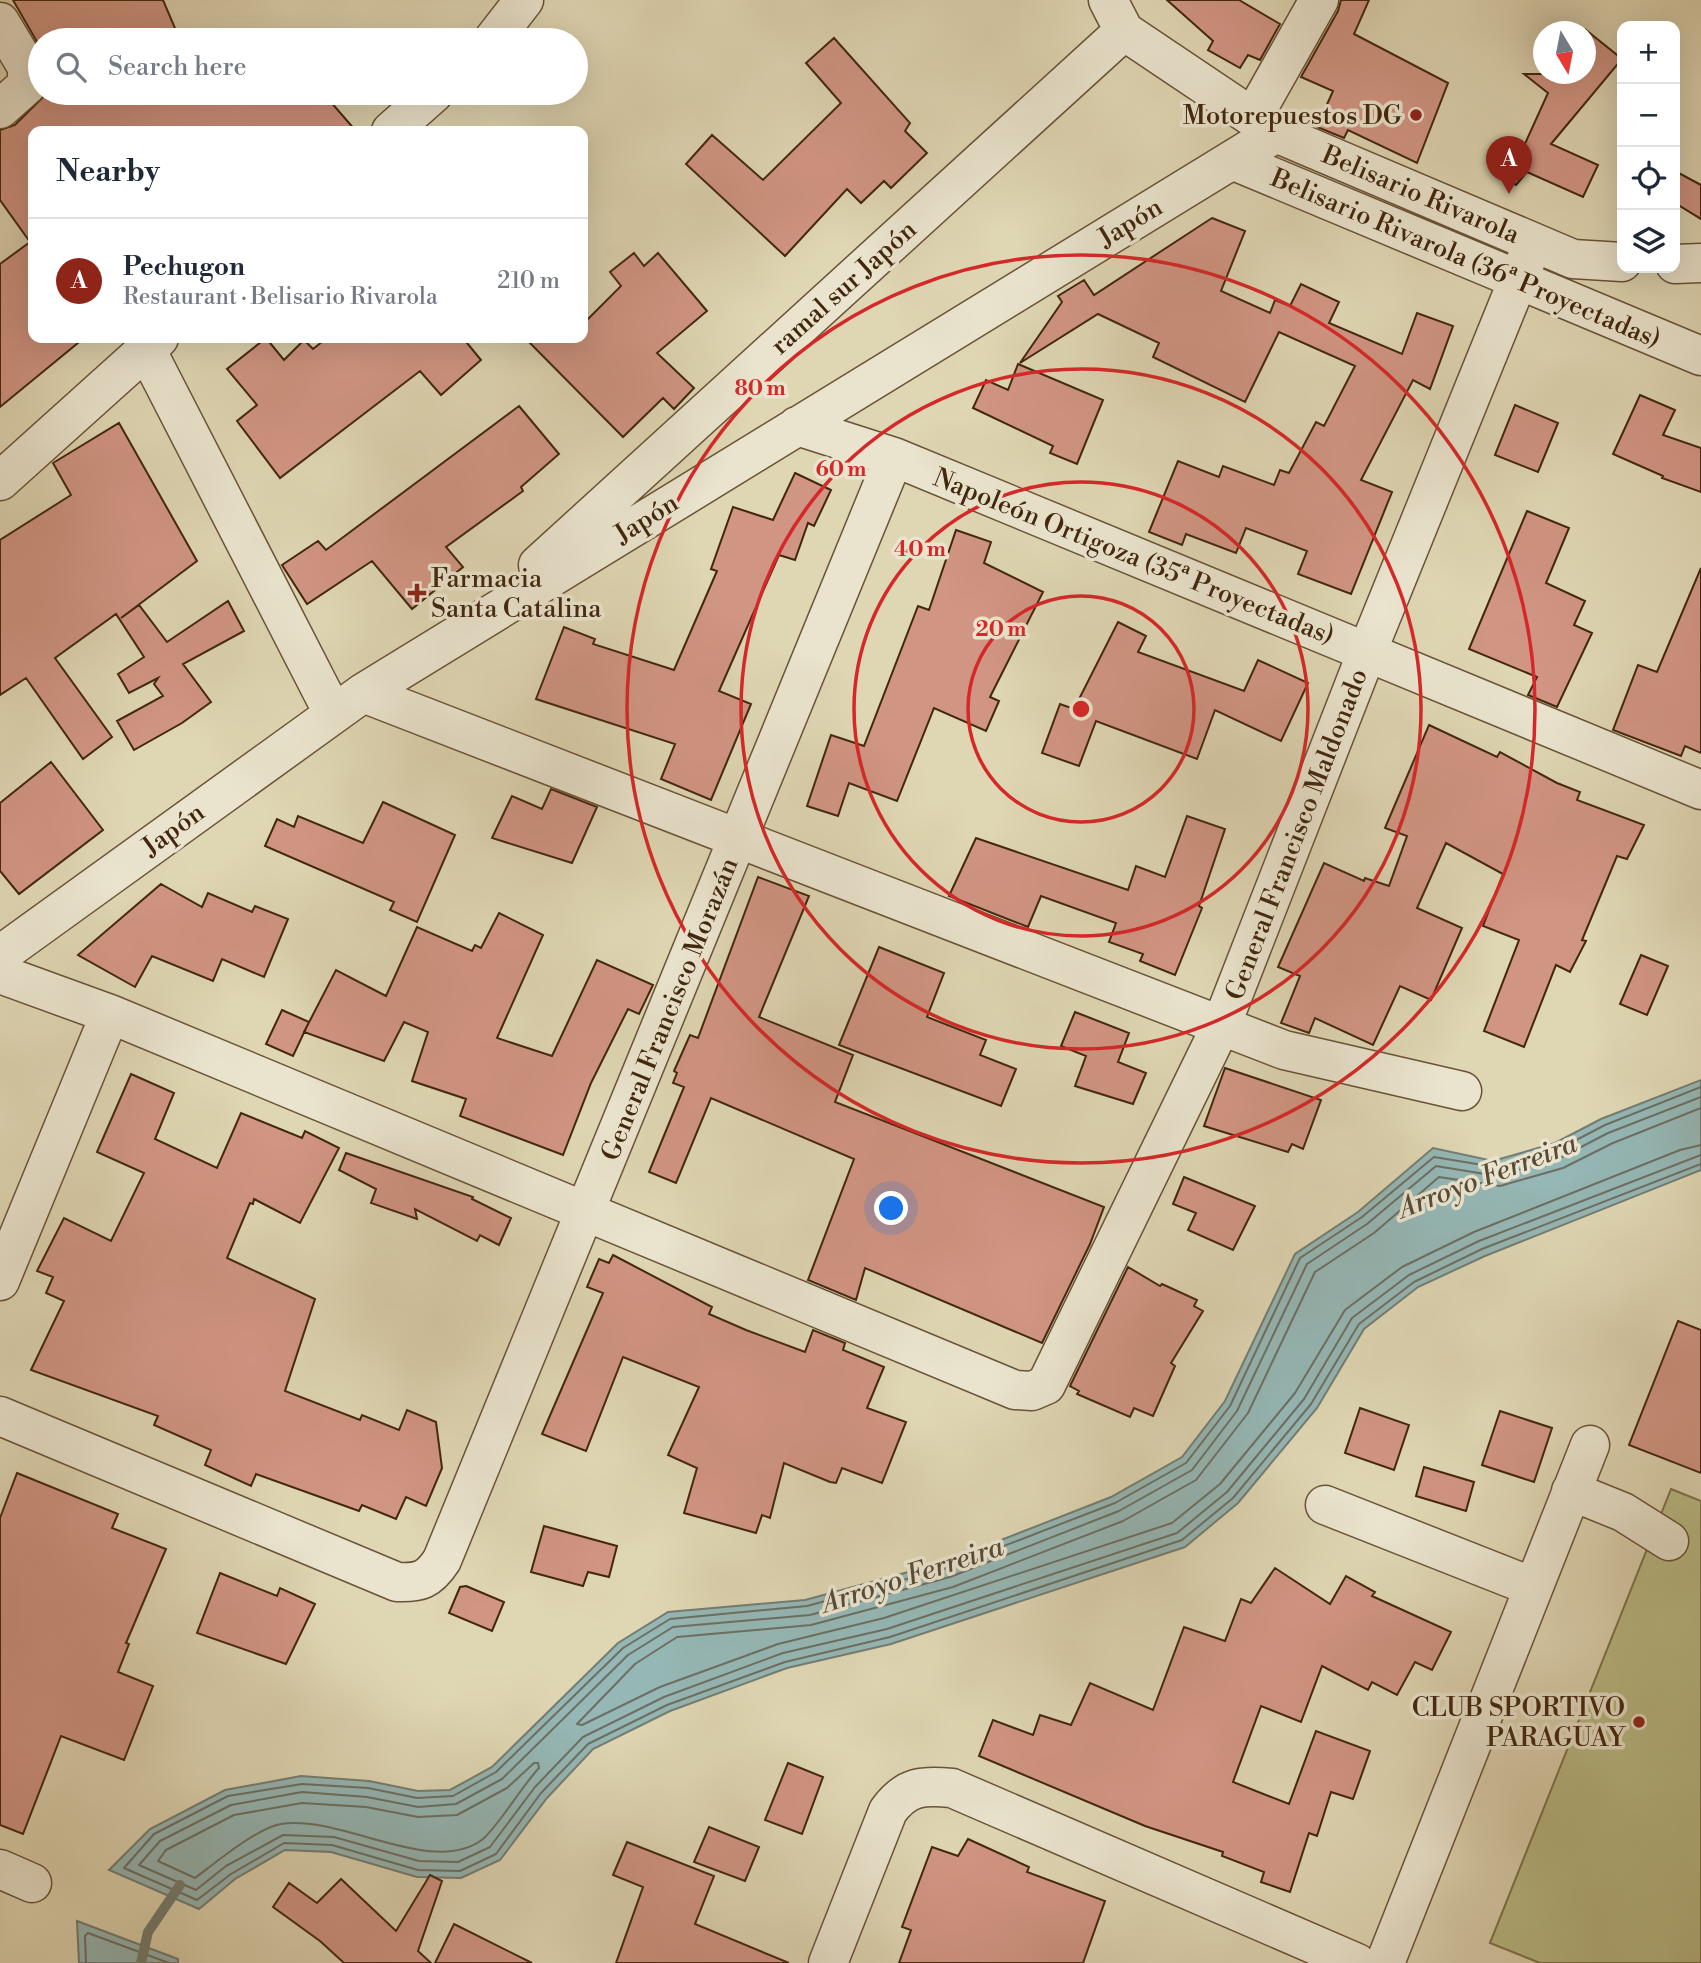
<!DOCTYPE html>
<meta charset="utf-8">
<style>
body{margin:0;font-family:"Libre Bodoni",serif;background:#f6f6f7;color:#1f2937}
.controls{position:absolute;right:21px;top:21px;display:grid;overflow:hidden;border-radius:14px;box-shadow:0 7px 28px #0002}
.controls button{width:63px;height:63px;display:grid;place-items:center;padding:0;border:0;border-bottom:2px solid #e0e1e3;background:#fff;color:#1f2937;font:35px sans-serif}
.compass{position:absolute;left:1533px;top:21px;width:63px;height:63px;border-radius:50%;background:#fff;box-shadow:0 7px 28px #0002;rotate:170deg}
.you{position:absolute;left:892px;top:1209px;width:24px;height:24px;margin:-18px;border:5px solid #fff;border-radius:50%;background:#1a73e8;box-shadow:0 0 0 10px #1a73e833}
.badge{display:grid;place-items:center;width:46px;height:46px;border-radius:50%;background:#8f2418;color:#fff;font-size:23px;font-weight:700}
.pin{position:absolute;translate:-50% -58px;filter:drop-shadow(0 2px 4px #0008)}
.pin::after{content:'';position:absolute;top:37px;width:24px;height:21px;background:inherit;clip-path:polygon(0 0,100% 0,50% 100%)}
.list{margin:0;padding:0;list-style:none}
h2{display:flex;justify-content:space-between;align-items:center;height:91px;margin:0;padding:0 28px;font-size:30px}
h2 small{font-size:23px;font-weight:400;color:#747a83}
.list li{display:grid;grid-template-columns:46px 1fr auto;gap:21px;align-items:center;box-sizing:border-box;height:126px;padding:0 28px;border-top:2px solid #e0e1e3}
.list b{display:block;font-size:26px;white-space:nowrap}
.list p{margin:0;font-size:23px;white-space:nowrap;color:#747a83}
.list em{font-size:23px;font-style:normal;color:#747a83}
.icon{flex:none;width:38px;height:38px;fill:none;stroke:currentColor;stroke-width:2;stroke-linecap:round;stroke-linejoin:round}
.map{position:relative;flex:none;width:1701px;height:1963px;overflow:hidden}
.search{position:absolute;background:#fff;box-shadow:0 7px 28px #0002;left:28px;top:28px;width:560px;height:77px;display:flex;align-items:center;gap:18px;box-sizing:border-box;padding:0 24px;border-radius:38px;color:#747a83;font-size:26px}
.panel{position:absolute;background:#fff;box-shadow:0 7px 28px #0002;left:28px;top:126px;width:560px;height:217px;border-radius:14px}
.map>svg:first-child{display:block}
.green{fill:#babc87;stroke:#7e724a;stroke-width:2}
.water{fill:#95b7b5;stroke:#747d72;stroke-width:2}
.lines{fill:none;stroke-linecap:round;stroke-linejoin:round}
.shore{stroke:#6c6f62;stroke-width:2}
.stream{stroke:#747d72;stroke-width:10}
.building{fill:#d19583;stroke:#42270e;stroke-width:2}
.minor-casing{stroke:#695337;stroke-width:41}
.minor{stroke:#eae4ce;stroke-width:38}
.ring{fill:none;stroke:#d62828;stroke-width:3.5}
.poi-dot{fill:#8f2418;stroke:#eae4ce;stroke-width:2.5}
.labels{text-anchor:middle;stroke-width:7;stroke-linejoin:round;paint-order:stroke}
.poi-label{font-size:26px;fill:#42270e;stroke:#eae4ce;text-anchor:end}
.street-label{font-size:26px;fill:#42270e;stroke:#eae4ce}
.water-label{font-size:28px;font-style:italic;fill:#574b38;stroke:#eae4ce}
.centre{fill:#d62828;stroke:#eae4ce;stroke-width:3.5}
.ring-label{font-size:21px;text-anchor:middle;font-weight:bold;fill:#d62828;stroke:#eae4ce;stroke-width:7;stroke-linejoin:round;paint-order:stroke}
</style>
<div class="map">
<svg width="1701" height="1963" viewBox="0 0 1701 1963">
<rect width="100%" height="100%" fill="#dfd6b3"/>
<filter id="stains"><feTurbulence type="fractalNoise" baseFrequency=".00286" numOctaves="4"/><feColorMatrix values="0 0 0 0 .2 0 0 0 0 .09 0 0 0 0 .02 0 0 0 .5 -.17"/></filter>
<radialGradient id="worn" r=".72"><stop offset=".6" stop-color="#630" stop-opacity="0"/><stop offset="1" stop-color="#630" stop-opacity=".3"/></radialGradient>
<path class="green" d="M1671,1489L1701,1501V1963H1540L1490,1943Z"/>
<path class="water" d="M1701,1080V1170L1485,1256L1418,1287L1364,1329L1317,1408L1238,1503L1185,1547L891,1644L787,1668L670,1711L593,1749L547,1798L500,1860L461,1878L417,1877L331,1852L285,1850L235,1879L199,1909L109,1870L150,1829L225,1790L301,1776L369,1781L418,1791L450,1790L492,1767L618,1643L668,1612L805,1600L945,1562L1111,1497L1182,1457L1225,1401L1295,1254L1358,1212L1433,1148L1493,1161L1555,1143L1601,1119Z
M77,1921L178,1959V1963H79Z"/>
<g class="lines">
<path class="shore" d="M1701,1087L1605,1125L1557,1150L1495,1167L1434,1157L1362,1217L1300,1258L1230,1406L1186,1463L1115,1503L947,1568L807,1606L670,1619L623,1648L496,1772L453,1796L417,1798L368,1788L302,1784L228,1796L154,1834L124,1868L197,1900L231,1874L284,1843L332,1845L418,1870L460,1871L496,1854L541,1793L588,1744L667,1705L785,1662L890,1637L1182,1540L1233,1498L1311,1404L1359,1324L1414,1282L1482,1249L1701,1164
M1701,1097L1608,1133L1560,1158L1497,1176L1436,1166L1367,1224L1307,1264L1237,1411L1192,1470L1119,1511L950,1577L810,1615L673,1627L628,1655L502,1779L456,1804L418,1807L367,1797L302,1792L231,1805L160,1841L139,1865L196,1890L226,1866L283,1835L334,1837L419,1861L458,1862L490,1847L535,1787L583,1737L664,1697L783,1653L887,1629L1177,1533L1227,1492L1304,1399L1352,1318L1409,1275L1479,1241L1701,1155
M1701,1108L1613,1143L1563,1168L1500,1186L1439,1177L1374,1233L1315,1272L1248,1413L1196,1480L1123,1521L953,1587L811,1625L677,1637L635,1664L577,1724L582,1725L660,1687L778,1644L884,1618L1172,1523L1220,1484L1295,1393L1345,1310L1402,1267L1474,1232L1680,1150L1701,1145
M534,1763H538L539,1768C522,1786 499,1825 483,1839C433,1878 341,1814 281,1824C257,1828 215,1863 195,1878L158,1861L166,1850L234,1815L302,1803L366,1807L418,1817L457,1815L507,1788Z
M86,1963L85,1936L88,1933L169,1963"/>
<path class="stream" d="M141,1963L148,1932L180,1885"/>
</g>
<path class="building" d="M13,0H163L180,40H40V47Z
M1167,0H1239L1280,24L1260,60L1248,55L1240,68L1208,50L1213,41Z
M1341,0H1369L1354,34L1448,83L1417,163L1348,130L1344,138L1317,127L1333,91L1301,77L1338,11Z
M1586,30L1622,59L1551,144L1598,165L1583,197L1527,172L1516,185L1508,181L1548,93L1524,74H1586Z
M834,38L910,123L905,131L927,153L891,188L884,181L861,203L847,189L785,256L686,164L712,135L763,180L841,103L806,63Z
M47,93H323L356,131H33V338H84L0,407V264L30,242L0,200V130L15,125Z
M1675,171L1701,185V219L1675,203Z
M1212,218L1245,231L1221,291L1270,313L1275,300L1290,306L1301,284L1339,302L1329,323L1402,354L1417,313L1453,326L1430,389L1413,380L1361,480L1392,492L1351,594L1298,574L1307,551L1246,528L1236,553L1186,534L1182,545L1149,532L1178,461L1219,477L1223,466L1274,485L1280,470L1289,473L1316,422L1324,426L1355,366L1279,332L1245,402L1153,357L1159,343L1098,314L1020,363L1062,302L1058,296L1084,280L1094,295Z
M634,253L644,266L658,253L707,311L657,353L694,388L674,409L663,398L623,437L525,338H583V324L621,286L610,272Z
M266,338L284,360L304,340L313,349L327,338H463L481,360L441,395L420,371L280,478L237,421L257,405L227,369Z
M1018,364L1103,400L1077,464L1050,453L1053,446L973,408L986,380L1008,390Z
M1640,395L1675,410L1663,435L1701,448V492L1662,478L1663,476L1613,454Z
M1515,405L1558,423L1538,472L1495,455Z
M519,406L559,454L521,487L523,491L446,547L463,567L412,609L372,561L307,604L282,565L318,541L326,550Z
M119,423L197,561L121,618L139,605L167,642L228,601L244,631L183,664L211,702L182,723L134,750L117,721L163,696L154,684L158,678L129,693L118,674L144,657L116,614L55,658L112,737L83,759L26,678L0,695V540L71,495L53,463Z
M795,473L831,490L814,526L808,523L795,560L779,555L719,691L751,704L711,800L661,779L675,744L536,699L564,627L595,639L593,644L674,670L717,571L711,569L733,507L773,520Z
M1527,511L1569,528L1546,583L1585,601L1574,625L1592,633L1557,707L1528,695L1537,677L1469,649Z
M956,530L991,542L984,563L1043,592L990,697L999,701L986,731L934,708L897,801L849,783L838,816L807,806L831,735L864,746L918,606L929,610Z
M1701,568V753L1685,746L1681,756L1613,730L1638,665L1657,672Z
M1118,622L1146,636L1138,652L1244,691L1258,660L1308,683L1281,741L1215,710L1197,759L1096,721L1079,766L1042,753L1060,704L1074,709Z
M1429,725L1497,757L1500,752L1557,783L1580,792L1577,800L1644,825L1627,859L1617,856L1582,940L1586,941L1570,972L1556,965L1524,1047L1484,1031L1519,940L1483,926L1503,874L1446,843L1417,908L1462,928L1431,1000L1400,986L1373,1045L1315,1018L1309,1033L1281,1023L1300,976L1278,967L1324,863L1364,881L1365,878L1389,886L1407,836L1385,828Z
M51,762L103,830L19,894L0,871V803Z
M551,789L597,807L572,863L492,838L512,796L542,809Z
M383,802L455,835L417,922L390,910L394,902L265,846L277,819L294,827L298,816L363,843Z
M1187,816L1225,829L1199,906L1202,908L1175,975L1140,961L1143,954L1109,942L1116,923L1041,896L1028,927L949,896L976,838L1128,890L1136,866L1165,877Z
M758,877L809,896L759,1017L853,1055L835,1102L1104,1207L1090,1244L1042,1343L865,1268L856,1300L808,1280L854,1159L711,1098L676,1183L649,1172L684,1087L673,1083L677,1073L674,1071L690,1035L698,1038Z
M161,884L202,907L208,893L252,912L255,906L288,919L264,977L222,959L213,981L152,956L135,987L78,955Z
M499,913L543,935L497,1038L552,1056L597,960L653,985L639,1014L628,1009L591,1083L563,1155L460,1116L466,1099L412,1081L428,1032L404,1022L384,1061L304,1032L336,970L386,996L417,927L472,951L475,945L481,948Z
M879,947L944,973L927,1017L986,1040L980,1055L1016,1069L1001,1106L839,1045Z
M1641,955L1668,966L1647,1015L1620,1004Z
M282,1010L309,1022L293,1056L266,1044Z
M1075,1012L1129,1033L1118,1062L1146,1073L1133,1104L1075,1086L1086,1056L1061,1046Z
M1225,1068L1321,1100L1303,1149L1292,1144L1288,1152L1204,1126Z
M131,1074L174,1093L155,1139L217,1168L241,1113L302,1138L305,1131L339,1148L300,1223L254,1199L253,1204L250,1203L227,1258L315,1299L285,1391L360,1420L362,1415L399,1430L407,1410L436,1422L442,1468L426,1506L406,1497L396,1519L362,1505L359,1511L256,1474L251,1486L205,1465L211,1450L154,1425L158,1416L31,1370L64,1301L46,1293L53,1277L37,1271L64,1218L111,1241L144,1173L97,1152Z
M346,1153L473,1197L472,1199L511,1218L499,1245L480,1235L477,1241L415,1209L417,1219L371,1203L376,1189L339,1170Z
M1184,1177L1255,1206L1233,1250L1188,1230L1196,1213L1173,1204Z
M613,1255L712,1307L709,1314L746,1330L805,1352L813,1330L845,1343L843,1350L884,1367L867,1408L906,1422L882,1483L842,1468L836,1483L830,1482L784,1463L770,1518L762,1515L756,1533L684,1513L697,1468L668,1455L699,1387L623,1357L586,1451L542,1434L603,1293L587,1287L599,1259L609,1263Z
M1128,1267L1160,1286L1162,1284L1197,1300L1194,1306L1203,1311L1171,1363L1175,1366L1153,1416L1134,1408L1130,1417L1077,1394L1079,1391L1070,1386Z
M1678,1321L1701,1330V1473L1629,1445Z
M1360,1408L1409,1425L1394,1470L1345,1453Z
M1500,1411L1552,1428L1534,1482L1482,1465Z
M1424,1467L1474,1482L1466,1511L1416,1496Z
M17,1473L118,1514L112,1528L166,1549L126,1643L129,1644L118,1672L153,1686L124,1760L61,1736L23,1834L0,1825V1518Z
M544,1526L617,1546L609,1577L588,1572L583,1586L531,1572Z
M1275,1568L1330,1604L1346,1576L1375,1592L1372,1596L1451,1632L1432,1670L1415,1662L1397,1695L1372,1682L1368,1690L1322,1666L1301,1722L1261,1706L1233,1782L1289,1804L1316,1731L1370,1751L1353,1799L1331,1792L1317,1836L1309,1833L1290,1892L1261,1882L1264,1872L1222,1856L1223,1852L1145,1826L979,1756L993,1720L1033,1735L1040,1715L1071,1725L1090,1683L1153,1710L1184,1627L1225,1641L1241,1599L1251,1603Z
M220,1573L277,1596L280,1588L315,1604L286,1664L197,1633Z
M466,1586L504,1602L492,1631L449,1613L460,1587Z
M788,1763L823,1777L802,1834L765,1820Z
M709,1827L759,1847L745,1881L694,1862Z
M968,1839L1029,1867L1027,1872L1105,1901L1083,1963H899L911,1930L902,1927L932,1847L958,1856Z
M627,1842L714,1876L695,1924L789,1963H616L643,1887L613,1875Z
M430,1875L442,1881L418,1951L431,1963H344L320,1941L273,1907L289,1883L317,1903L341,1879L396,1931Z
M454,1924L532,1963H435Z"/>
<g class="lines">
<defs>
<path id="minor" d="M1108,0L1124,31L1276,133L1573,259L1622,262
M0,22L27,67V85L0,109
M493,40L524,0
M1253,117L1319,0
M391,131L434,93
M1232,160L1701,356
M1675,264L1701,263
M146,349L333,713
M797,426L894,457L1701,790
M0,481L159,338
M538,565L1124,31
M363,693L1284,1050L1462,1091
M0,955L363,693L1276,133
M0,974L110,1014L1015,1390L1032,1391L1046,1385L1221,1026L1367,652L1533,243
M0,1281L110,1014
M0,1416L397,1582C420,1583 429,1580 442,1560L894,457
M1571,1491L1623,1512L1669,1541
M1325,1505L1533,1587
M0,1869L32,1883
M828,1963L888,1811C906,1786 923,1785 952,1788L1357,1963
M1385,1963L1590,1445"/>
</defs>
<use href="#minor" class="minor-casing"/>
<use href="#minor" class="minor"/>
</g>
<g class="ring">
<circle cx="1081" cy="709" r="113"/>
<circle cx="1081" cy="709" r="227"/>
<circle cx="1081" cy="709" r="340"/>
<circle cx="1081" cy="709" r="454"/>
</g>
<g class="poi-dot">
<circle cx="1416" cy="115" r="7"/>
<path d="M413.5 582.5h7v7h7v7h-7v7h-7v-7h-7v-7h7z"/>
<circle cx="1639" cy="1722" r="7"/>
</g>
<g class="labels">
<g class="poi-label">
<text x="1402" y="124">Motorepuestos DG</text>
<text x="431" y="587" text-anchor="start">Farmacia<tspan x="431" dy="30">Santa Catalina</tspan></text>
<text x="1625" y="1716">CLUB SPORTIVO<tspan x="1625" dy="30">PARAGUAY</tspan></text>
</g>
<g class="street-label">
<text transform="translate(1421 194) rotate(23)" y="9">Belisario Rivarola</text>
<text transform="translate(1130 222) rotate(-31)" y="9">Japón</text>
<text transform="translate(1466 258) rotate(23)" y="9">Belisario Rivarola (36ª Proyectadas)</text>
<text transform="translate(843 287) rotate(-42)" y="9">ramal sur Japón</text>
<text transform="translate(646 518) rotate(-32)" y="9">Japón</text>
<text transform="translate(1134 556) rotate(22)" y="9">Napoleón Ortigoza (35ª Proyectadas)</text>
<text transform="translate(173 829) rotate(-36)" y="9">Japón</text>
<text transform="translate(1296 834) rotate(-69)" y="9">General Francisco Maldonado</text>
<text transform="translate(669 1009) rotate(-68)" y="9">General Francisco Morazán</text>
</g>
<g class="water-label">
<text transform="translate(1487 1175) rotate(-21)" y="10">Arroyo Ferreira</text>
<text transform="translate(912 1574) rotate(-18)" y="10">Arroyo Ferreira</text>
</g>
</g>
<circle cx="1081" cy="709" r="10" class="centre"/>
<g class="ring-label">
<text x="760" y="395">80 m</text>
<text x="841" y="476">60 m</text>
<text x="920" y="556">40 m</text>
<text x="1001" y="636">20 m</text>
</g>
<rect width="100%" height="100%" filter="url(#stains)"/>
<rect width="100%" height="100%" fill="url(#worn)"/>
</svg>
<div class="controls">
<button>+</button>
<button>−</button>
<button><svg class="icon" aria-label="locate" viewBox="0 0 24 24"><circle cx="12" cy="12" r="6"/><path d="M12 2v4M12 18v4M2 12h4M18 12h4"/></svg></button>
<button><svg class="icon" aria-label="layers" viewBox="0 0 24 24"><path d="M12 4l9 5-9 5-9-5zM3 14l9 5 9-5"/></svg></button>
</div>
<svg class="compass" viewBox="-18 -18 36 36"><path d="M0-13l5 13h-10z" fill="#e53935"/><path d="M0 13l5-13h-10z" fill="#747a83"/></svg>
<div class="you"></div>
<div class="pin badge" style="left:1509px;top:194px">A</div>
<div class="search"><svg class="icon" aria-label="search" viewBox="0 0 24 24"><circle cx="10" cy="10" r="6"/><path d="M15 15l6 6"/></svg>Search here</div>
<section class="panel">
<h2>Nearby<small></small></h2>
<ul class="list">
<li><span class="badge">A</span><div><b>Pechugon</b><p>Restaurant · Belisario Rivarola</p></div><em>210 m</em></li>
</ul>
</section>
</div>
